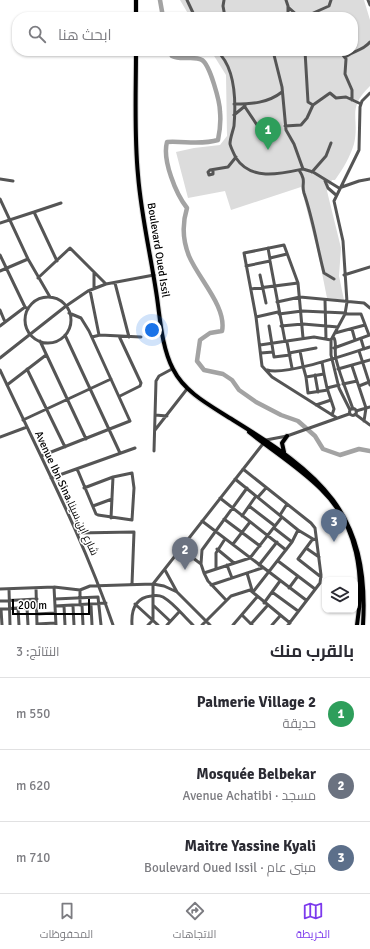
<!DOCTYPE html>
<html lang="ar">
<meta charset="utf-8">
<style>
body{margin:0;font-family:Signika,Cairo,sans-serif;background:#f2f2f3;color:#2b2b33;direction:rtl}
.controls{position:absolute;right:12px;bottom:12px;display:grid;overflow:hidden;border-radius:8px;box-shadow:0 1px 3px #0004}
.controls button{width:36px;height:36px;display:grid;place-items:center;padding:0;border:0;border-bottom:1px solid #e1e1e2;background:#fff;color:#2b2b33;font:20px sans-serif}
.scale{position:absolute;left:12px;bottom:10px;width:78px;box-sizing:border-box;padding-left:4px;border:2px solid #000;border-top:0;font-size:11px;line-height:14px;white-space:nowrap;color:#000;-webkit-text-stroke:3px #fff;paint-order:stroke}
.you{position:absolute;left:152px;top:330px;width:14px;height:14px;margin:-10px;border:3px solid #fff;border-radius:50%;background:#1a73e8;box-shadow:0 0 0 6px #1a73e833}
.badge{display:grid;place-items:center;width:26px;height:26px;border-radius:50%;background:#7c3aed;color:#fff;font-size:13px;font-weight:700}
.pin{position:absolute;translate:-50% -33px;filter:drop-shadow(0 1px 2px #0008)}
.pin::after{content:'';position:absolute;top:21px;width:14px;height:12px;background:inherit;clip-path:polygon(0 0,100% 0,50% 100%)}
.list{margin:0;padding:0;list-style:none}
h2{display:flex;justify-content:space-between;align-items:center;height:52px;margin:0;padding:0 16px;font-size:17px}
h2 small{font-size:13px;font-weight:400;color:#7c7c81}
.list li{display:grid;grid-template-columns:26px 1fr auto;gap:12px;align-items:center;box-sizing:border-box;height:72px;padding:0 16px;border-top:1px solid #e1e1e2}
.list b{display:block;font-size:15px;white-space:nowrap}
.list p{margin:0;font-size:13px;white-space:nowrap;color:#7c7c81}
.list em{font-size:13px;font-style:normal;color:#7c7c81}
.icon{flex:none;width:22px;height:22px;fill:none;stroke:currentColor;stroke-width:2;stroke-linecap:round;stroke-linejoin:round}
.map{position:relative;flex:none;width:370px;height:625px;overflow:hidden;direction:ltr}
.search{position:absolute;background:#fff;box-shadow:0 1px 3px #0004;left:12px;right:12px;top:12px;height:44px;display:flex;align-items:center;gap:10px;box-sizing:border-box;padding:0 14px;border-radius:16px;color:#7c7c81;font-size:15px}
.sheet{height:268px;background:#fff}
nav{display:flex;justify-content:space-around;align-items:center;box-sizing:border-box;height:56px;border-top:1px solid #e1e1e2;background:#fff;font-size:11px;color:#7c7c81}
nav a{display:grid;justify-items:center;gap:2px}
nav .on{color:#7c3aed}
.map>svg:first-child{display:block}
.garden{fill:#dcdcdc}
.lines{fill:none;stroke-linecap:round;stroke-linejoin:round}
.river{stroke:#a3a3a3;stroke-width:4.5}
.major-casing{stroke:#dbdbdb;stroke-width:6}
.minor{stroke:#555;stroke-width:3}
.major{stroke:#000;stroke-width:4}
.labels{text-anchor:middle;stroke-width:3;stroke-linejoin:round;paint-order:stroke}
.street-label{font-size:11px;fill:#000;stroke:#fff}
</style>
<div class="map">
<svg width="370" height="625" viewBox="0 0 370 625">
<rect width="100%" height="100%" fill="#fff"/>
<path class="garden" d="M180,0H364L370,20V86C346,109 360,117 354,144C350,157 343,169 335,180H332L327,191L341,248L339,276L344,300L327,298L318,253L301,187L231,210L225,191L188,198L176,152L194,148L220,145L227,136L226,75L211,51H353V17H190Z"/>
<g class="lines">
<path class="river" d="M160,0L163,17
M169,51L172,56C182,61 193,55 202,60C210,65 220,102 220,112C221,121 220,130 218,140C202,145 184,141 167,142C162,160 176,194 187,208C182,224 183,241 189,256C198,278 227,307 222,331L210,333L200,340L197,361L204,370L223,374L232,380L239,390L256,402L281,415L298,421L315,436L323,449L340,455L359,449L370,451"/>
<defs>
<path id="major" d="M136,17V0
M136,51C136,92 134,134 138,175C141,214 150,252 156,291C160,315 161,346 173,369C185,393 211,406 233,420C319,473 370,512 363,625
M249,432C273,451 300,468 321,489C358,525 365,576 357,625
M284,452L282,443L287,436"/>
</defs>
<use href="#major" class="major-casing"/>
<path class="minor" d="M187,0L195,17
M224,0L223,6L225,17
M286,0L288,6V17
M368,0L370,5
M288,7L297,15
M294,17L311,14L329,6L331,0
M217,51C236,68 236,102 234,126C233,131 230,138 230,144C231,148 234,154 236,158C251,181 280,174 303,169
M273,51L282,87L286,130L294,144L303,169L313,172L339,188L359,181L370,179
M305,51L308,102L313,105L330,93L336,98L346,97L361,104
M340,51L346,59L345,74L352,90V100
M345,57C354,50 363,51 370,42
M234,104C252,104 268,103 282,92
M245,107L257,125
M234,115L245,106
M285,126L301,125L307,118L313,105
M299,170C307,182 301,183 304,193C313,219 317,246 324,273L334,279
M213,171V174L209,175L208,172L210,170L228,167L236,157
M312,172L326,156L331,143
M0,179L13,181
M325,181L328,188L336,195
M0,199L28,259L50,297
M34,212L61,203
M0,223L34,212L57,261
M268,248L270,259
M0,255L25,307L28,309
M270,258L287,254
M246,266L270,261L285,341
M0,271L28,259
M94,273V288
M260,275L266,303
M344,275L370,267
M38,278L70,248L106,284
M115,283L129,337
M251,289L298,283
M90,290L99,335
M25 320a23 23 0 1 1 46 0a23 23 0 1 1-46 0Z
M325,300L326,339
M277,302L300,297L364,303L370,308
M0,310L5,322
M279,314L302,311L346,313
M345,314H361L369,335
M256,317L278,312
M0,326L25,307
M269,326L274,357L290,355
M281,326L303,324L338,327
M352,329L355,340
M335,333L365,325
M65,335L120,453
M119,336L141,383L140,386L120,396
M92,337L100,335L141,337
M303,338L298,283L284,245L244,253L256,317L262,366L272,377L337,418
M334,338C337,343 334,352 336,359C340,376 347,392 353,409
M361,339L364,349
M40,341L86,439
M287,342L292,368
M260,345L314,337L331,340
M334,348L370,335
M300,351L303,366
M359,351L370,385
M261,353L273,352
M289,353L316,348
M0,358L66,306L88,291L106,284L154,275
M322,362L324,374
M303,366L306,377L324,374L327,388L339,385
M352,366L366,408L364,421
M27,369L65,447
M338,369L370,360
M0,370C39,454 83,537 113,625
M267,370C286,376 350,353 370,347
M315,375L318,392
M306,377L308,393L328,390
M343,384L357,381
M7,385L46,355
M359,386L369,382
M327,388L334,409L332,415
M316,405L331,400
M349.5 412a3.5 3.5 0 1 1 7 0a3.5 3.5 0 1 1-7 0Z
M350,410L339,388L331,355V340L345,314L347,302L343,241L334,201L359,150L360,107L362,101L370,93
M356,411L370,407
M355,414L370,425
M155,415L167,416
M23,420L111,379
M155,430L187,389
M0,437L27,427
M154,451L156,381L159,376L172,369
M41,456L130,421L89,331L81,318L69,313
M76,469L78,471L96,514L98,515L132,520L134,488L132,473L113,477L84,488
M243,469L311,523L315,528L321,575L320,583L288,625
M56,476L82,533
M51,478L135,448
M235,479L298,530L292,542L253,592
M258,497L266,488
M220,498L286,550
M93,506L112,499
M249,506L275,526
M280,515L287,504
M242,516L256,496
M111,518L113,477
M224,519L260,546
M202,521L306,600
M274,528L292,542
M298,530L313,539
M77,533L134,532L132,584
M316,539L312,540L298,559L321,577
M233,544L250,522
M306,548L319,557
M181,549L201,564
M217,549L234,563
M278,561L315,589
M227,565L232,578
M259,565L277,542
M216,569V553L225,539
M165,570L177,592
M204,573L250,558L282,517
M247,573L252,590
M211,585L262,568
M54,587L56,625
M36,588L37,625
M289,588L298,576
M0,589L54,587L80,590L90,586L153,584L164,586L177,592L210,625
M9,589L10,625
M80,590V605
M272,592L298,611
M55,599L98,597L101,625
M226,600L208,581L204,573L201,564L202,550L247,488
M0,601L37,599
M264,603L280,581
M135,604L158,625
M82,605L83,625
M91,605L92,625
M153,605L170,621
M55,606L106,603
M64,606L65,625
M73,606L74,625
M18,608L19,625
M27,608L28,625
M0,609L37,607
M1,609L2,625
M37,614L55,613
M242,615L252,625
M37,624L55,623
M251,624L267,606
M132,625C131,610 135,598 151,596C156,595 159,595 163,597C175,604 183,616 193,625
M148,625L153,620V584L266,440L287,436L349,414
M167,625L179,612
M202,625L231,596L250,590L290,623
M233,625L257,597
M272,625L280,616"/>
<use href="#major" class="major"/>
</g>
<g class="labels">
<g class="street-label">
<text transform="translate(159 250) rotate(81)" y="4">Boulevard Oued Issil</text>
<text transform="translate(67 493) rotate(65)" y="4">Avenue Ibn Sina شارع ابن سينا</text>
</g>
</g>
</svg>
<div class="controls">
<button><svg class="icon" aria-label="layers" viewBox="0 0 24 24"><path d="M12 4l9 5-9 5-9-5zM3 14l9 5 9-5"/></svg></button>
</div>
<div class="scale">200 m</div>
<div class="you"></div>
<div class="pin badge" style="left:268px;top:150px;background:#2e9e5b">1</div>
<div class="pin badge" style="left:185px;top:570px;background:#6b7280">2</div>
<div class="pin badge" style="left:334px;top:542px;background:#5c6f8a">3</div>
<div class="search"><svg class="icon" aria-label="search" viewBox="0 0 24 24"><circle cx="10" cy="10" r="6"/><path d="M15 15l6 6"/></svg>ابحث هنا</div>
</div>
<section class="sheet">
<h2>بالقرب منك<small>النتائج: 3</small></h2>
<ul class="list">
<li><span class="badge" style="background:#2e9e5b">1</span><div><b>Palmerie Village 2</b><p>حديقة</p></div><em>550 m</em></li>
<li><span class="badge" style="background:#6b7280">2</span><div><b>Mosquée Belbekar</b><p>مسجد · Avenue Achatibi</p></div><em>620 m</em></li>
<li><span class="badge" style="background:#5c6f8a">3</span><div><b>Maitre Yassine Kyali</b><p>مبنى عام · Boulevard Oued Issil</p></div><em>710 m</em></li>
</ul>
</section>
<nav>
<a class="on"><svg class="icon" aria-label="map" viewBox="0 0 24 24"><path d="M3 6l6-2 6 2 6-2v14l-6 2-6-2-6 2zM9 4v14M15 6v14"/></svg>الخريطة</a>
<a><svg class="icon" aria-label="directions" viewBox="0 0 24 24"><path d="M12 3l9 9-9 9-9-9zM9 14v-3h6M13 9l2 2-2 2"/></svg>الاتجاهات</a>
<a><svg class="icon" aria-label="saved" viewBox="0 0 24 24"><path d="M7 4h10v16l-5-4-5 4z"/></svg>المحفوظات</a>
</nav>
